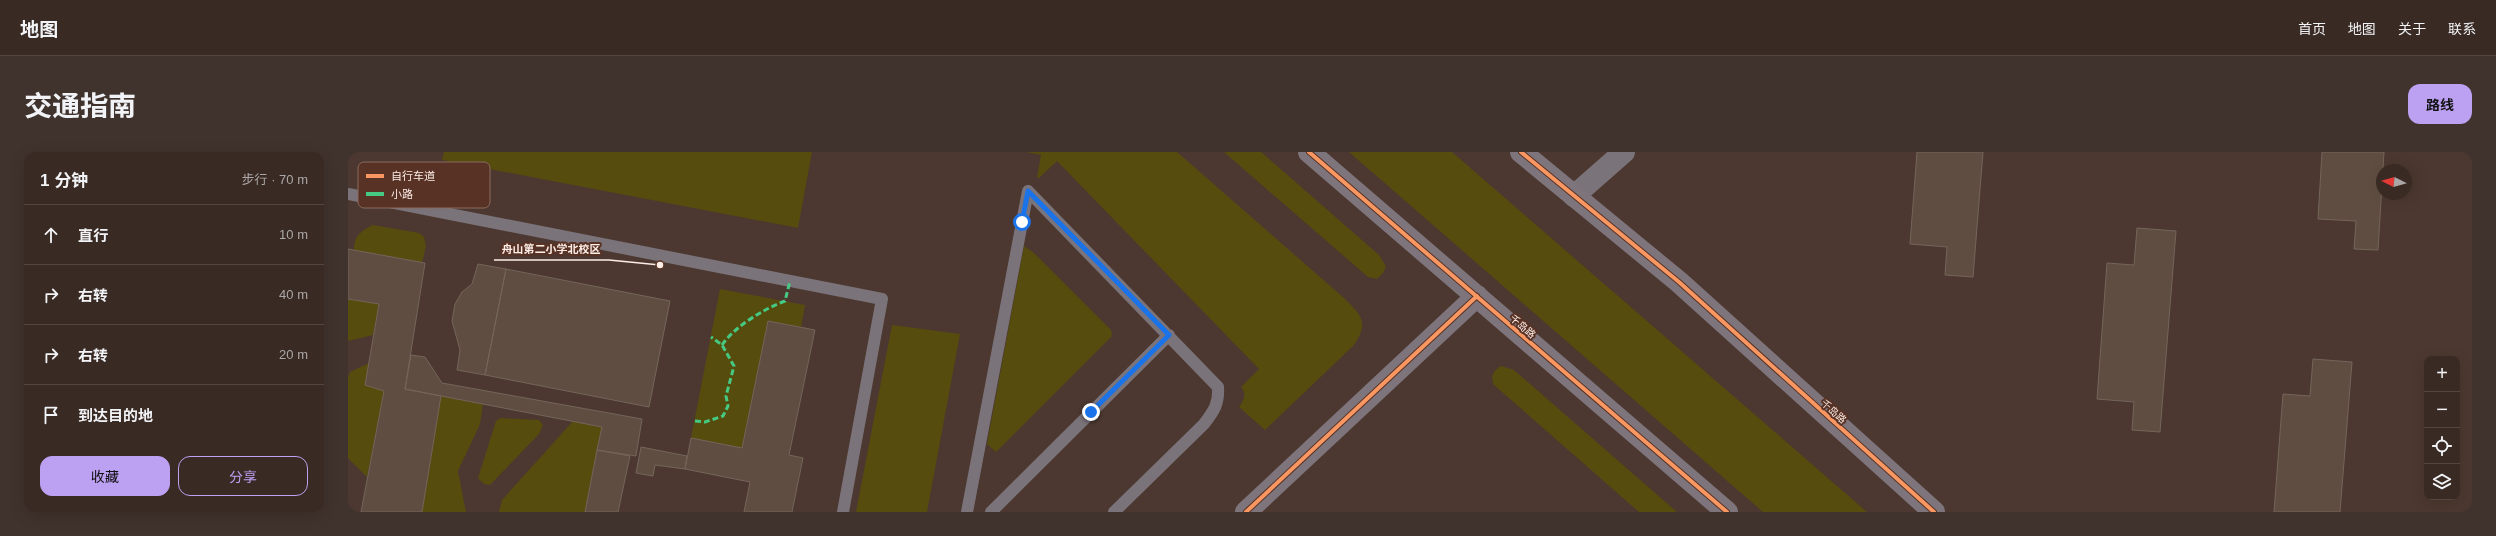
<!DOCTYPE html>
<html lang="zh">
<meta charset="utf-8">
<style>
body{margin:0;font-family:Helvetica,"Noto Sans SC",sans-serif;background:#40322c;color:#f1f3f6}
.controls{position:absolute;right:12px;bottom:12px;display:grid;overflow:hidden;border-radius:8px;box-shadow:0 4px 16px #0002}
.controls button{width:36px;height:36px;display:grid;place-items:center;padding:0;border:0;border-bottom:1px solid #534641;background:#392a24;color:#f1f3f6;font:20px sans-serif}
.compass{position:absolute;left:2028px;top:12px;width:36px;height:36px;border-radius:50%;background:#392a24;box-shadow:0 4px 16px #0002;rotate:276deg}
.stop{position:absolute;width:12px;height:12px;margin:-9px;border:3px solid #1a73e8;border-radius:50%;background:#fff}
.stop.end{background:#1a73e8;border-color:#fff;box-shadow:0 1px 4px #0008}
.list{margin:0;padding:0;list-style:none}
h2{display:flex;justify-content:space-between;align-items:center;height:52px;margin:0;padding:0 16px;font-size:17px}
h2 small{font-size:13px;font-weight:400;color:#aba7a6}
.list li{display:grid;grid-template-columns:26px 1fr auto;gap:12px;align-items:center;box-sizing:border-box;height:60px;padding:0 16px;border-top:1px solid #534641}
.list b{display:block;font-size:15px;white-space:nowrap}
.list em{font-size:13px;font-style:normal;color:#aba7a6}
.actions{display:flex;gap:8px;padding:12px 16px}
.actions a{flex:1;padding:9px 0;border:1px solid #bca0f2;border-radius:12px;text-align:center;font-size:14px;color:#bca0f2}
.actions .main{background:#bca0f2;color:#111}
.icon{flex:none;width:22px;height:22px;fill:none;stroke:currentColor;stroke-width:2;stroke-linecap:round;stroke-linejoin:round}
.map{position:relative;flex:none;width:2124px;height:360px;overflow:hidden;border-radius:12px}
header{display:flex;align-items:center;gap:24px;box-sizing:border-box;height:56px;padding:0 20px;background:#392a24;border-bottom:1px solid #534641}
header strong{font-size:19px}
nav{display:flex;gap:22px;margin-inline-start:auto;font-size:14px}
.intro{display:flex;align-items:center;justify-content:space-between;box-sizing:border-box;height:96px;padding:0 24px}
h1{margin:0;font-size:28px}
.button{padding:10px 18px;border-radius:12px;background:#bca0f2;color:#111;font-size:14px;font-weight:700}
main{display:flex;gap:24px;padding:0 24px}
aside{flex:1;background:#392a24;border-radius:12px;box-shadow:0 4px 16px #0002}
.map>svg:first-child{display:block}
.green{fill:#564c0e}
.building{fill:#5f4d41;stroke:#74655b}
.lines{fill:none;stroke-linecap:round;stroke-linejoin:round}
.lane{stroke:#7a747a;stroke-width:12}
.street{stroke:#7a747a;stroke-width:22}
.secondary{stroke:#7e747b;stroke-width:22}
.quiet{stroke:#46c982;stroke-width:3;stroke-dasharray:6 3;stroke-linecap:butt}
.cycleway-casing{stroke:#583224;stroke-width:6}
.cycleway{stroke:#f99763;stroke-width:4}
.route{stroke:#1a73e8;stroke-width:5}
.labels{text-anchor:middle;stroke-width:4;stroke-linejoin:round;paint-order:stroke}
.street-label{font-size:10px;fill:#fcede7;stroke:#583224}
.key{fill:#583224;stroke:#896a5e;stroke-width:1}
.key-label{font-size:11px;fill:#fcede7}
.leader{fill:none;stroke:#fcede7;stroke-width:1.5}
.callout-dot{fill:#fcede7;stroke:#583224;stroke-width:1.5}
.callout-label{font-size:11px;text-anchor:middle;font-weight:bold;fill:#fcede7;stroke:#583224;stroke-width:4;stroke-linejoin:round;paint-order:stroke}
</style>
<header>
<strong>地图</strong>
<nav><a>首页</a><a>地图</a><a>关于</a><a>联系</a></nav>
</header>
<div class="intro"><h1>交通指南</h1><a class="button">路线</a></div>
<main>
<aside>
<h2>1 分钟<small>步行 · 70 m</small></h2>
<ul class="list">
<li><svg class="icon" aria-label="ahead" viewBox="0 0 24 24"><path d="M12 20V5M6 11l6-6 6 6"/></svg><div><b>直行</b></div><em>10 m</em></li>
<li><svg class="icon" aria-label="right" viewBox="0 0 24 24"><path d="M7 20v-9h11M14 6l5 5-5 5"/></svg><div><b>右转</b></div><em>40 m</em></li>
<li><svg class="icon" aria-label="right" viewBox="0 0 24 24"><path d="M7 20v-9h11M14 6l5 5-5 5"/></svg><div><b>右转</b></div><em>20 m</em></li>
<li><svg class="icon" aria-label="arrive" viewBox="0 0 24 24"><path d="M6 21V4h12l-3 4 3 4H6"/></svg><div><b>到达目的地</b></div></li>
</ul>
<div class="actions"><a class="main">收藏</a><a>分享</a></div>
</aside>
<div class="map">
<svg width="2124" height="360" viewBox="0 0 2124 360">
<rect width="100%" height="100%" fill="#4c3830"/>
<path class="green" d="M96,0H464L450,76L94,8Z
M678,0H829L996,146C1014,164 1021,170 1006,193L917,278L891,255C896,248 899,242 893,235L911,217L709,9L691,26L689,25L693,3Z
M876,0H913L1031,103L1038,114L1035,121L1029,127L1020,125Z
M1001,0H1104L1519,360H1415Z
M25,73L71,81L76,85L78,94L74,111L6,99C5,84 13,79 25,73Z
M676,94L686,101L763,178L764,184L648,300L639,292Z
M372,137L457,153L453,175L420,169L394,296L343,286Z
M0,147L31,152L25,183L0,189Z
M544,173L612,182L579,360H508Z
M21,211L17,233L36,239L19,325L0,306V226L2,220Z
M1153,214L1166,218L1329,360H1291L1146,233C1142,224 1145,219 1153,214Z
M93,244L135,252L132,272L110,319L118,360H74Z
M152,266L191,268L195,273L191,282L142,333L136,332L130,326L148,269Z
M225,269L254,275L237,360H151L154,348Z"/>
<path class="building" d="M1569,0H1635L1625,125L1597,123L1599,95L1562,92Z
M1974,0H2036L2030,98L2006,97L2008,69L1970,67Z
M1789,76L1828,79L1812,280L1784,278L1786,250L1749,247L1759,111L1786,113Z
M0,97L77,111L57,237L93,244L74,360H13L36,239L17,233L31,152L0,147Z
M130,112L158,117L137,223L109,218L112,198L104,169L107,152L114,140L124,132Z
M158,117L322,149L301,255L137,223Z
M420,169L467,178L441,303L455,306L444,360H396L402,330L337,317L343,286L394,296Z
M63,203L77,205L94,231L294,267L288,304L249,298L254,275L57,237Z
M1965,207L2004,210L1992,360H1926L1935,242L1962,244Z
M293,295L339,304L337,317L307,313L305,324L288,321Z
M249,298L282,304L270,360H237Z"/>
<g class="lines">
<path class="lane" d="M0,42L534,147L495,360
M619,360L680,39L870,235C871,252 866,259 856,272L766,360
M643,360L821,183"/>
<path class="street" d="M1226,44L1276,0"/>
<path class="secondary" d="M961,0L1379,360
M1173,0L1331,130L1586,360
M898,360L1129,144"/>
<path class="quiet" d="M374,193C387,174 416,157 437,149L442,129
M347,269L357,270L375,264L380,254L378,244L386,214L374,193L363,185"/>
<defs>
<path id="cycleway" d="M961,0L1379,360
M1173,0L1331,130L1586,360
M898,360L1129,144"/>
</defs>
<use href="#cycleway" class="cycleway-casing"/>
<use href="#cycleway" class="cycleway"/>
</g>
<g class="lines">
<path class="route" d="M674,70L680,39L821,183L743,260"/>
</g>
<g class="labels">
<g class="street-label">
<text transform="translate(1175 174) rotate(41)" y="4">千岛路</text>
<text transform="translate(1486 259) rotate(42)" y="4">千岛路</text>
</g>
</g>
<rect x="10" y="10" width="132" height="46" rx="6" class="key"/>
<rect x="18" y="22" width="18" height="4" fill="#f99763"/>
<rect x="18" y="40" width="18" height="4" fill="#46c982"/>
<g class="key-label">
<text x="43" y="28">自行车道</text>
<text x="43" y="46">小路</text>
</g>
<path class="leader" d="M312 113L261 108H146"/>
<circle class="callout-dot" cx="312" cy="113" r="4"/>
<g class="callout-label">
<text x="203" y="101">舟山第二小学北校区</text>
</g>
</svg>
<div class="controls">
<button>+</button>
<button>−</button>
<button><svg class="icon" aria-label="locate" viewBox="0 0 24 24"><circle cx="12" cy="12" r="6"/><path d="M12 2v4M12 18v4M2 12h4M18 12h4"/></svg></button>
<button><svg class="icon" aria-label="layers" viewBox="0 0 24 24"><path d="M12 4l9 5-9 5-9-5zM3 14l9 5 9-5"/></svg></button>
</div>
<svg class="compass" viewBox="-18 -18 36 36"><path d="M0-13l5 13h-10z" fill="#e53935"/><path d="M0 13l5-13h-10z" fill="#aba7a6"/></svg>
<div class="stop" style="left:674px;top:70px"></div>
<div class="stop end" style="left:743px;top:260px"></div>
</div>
</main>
